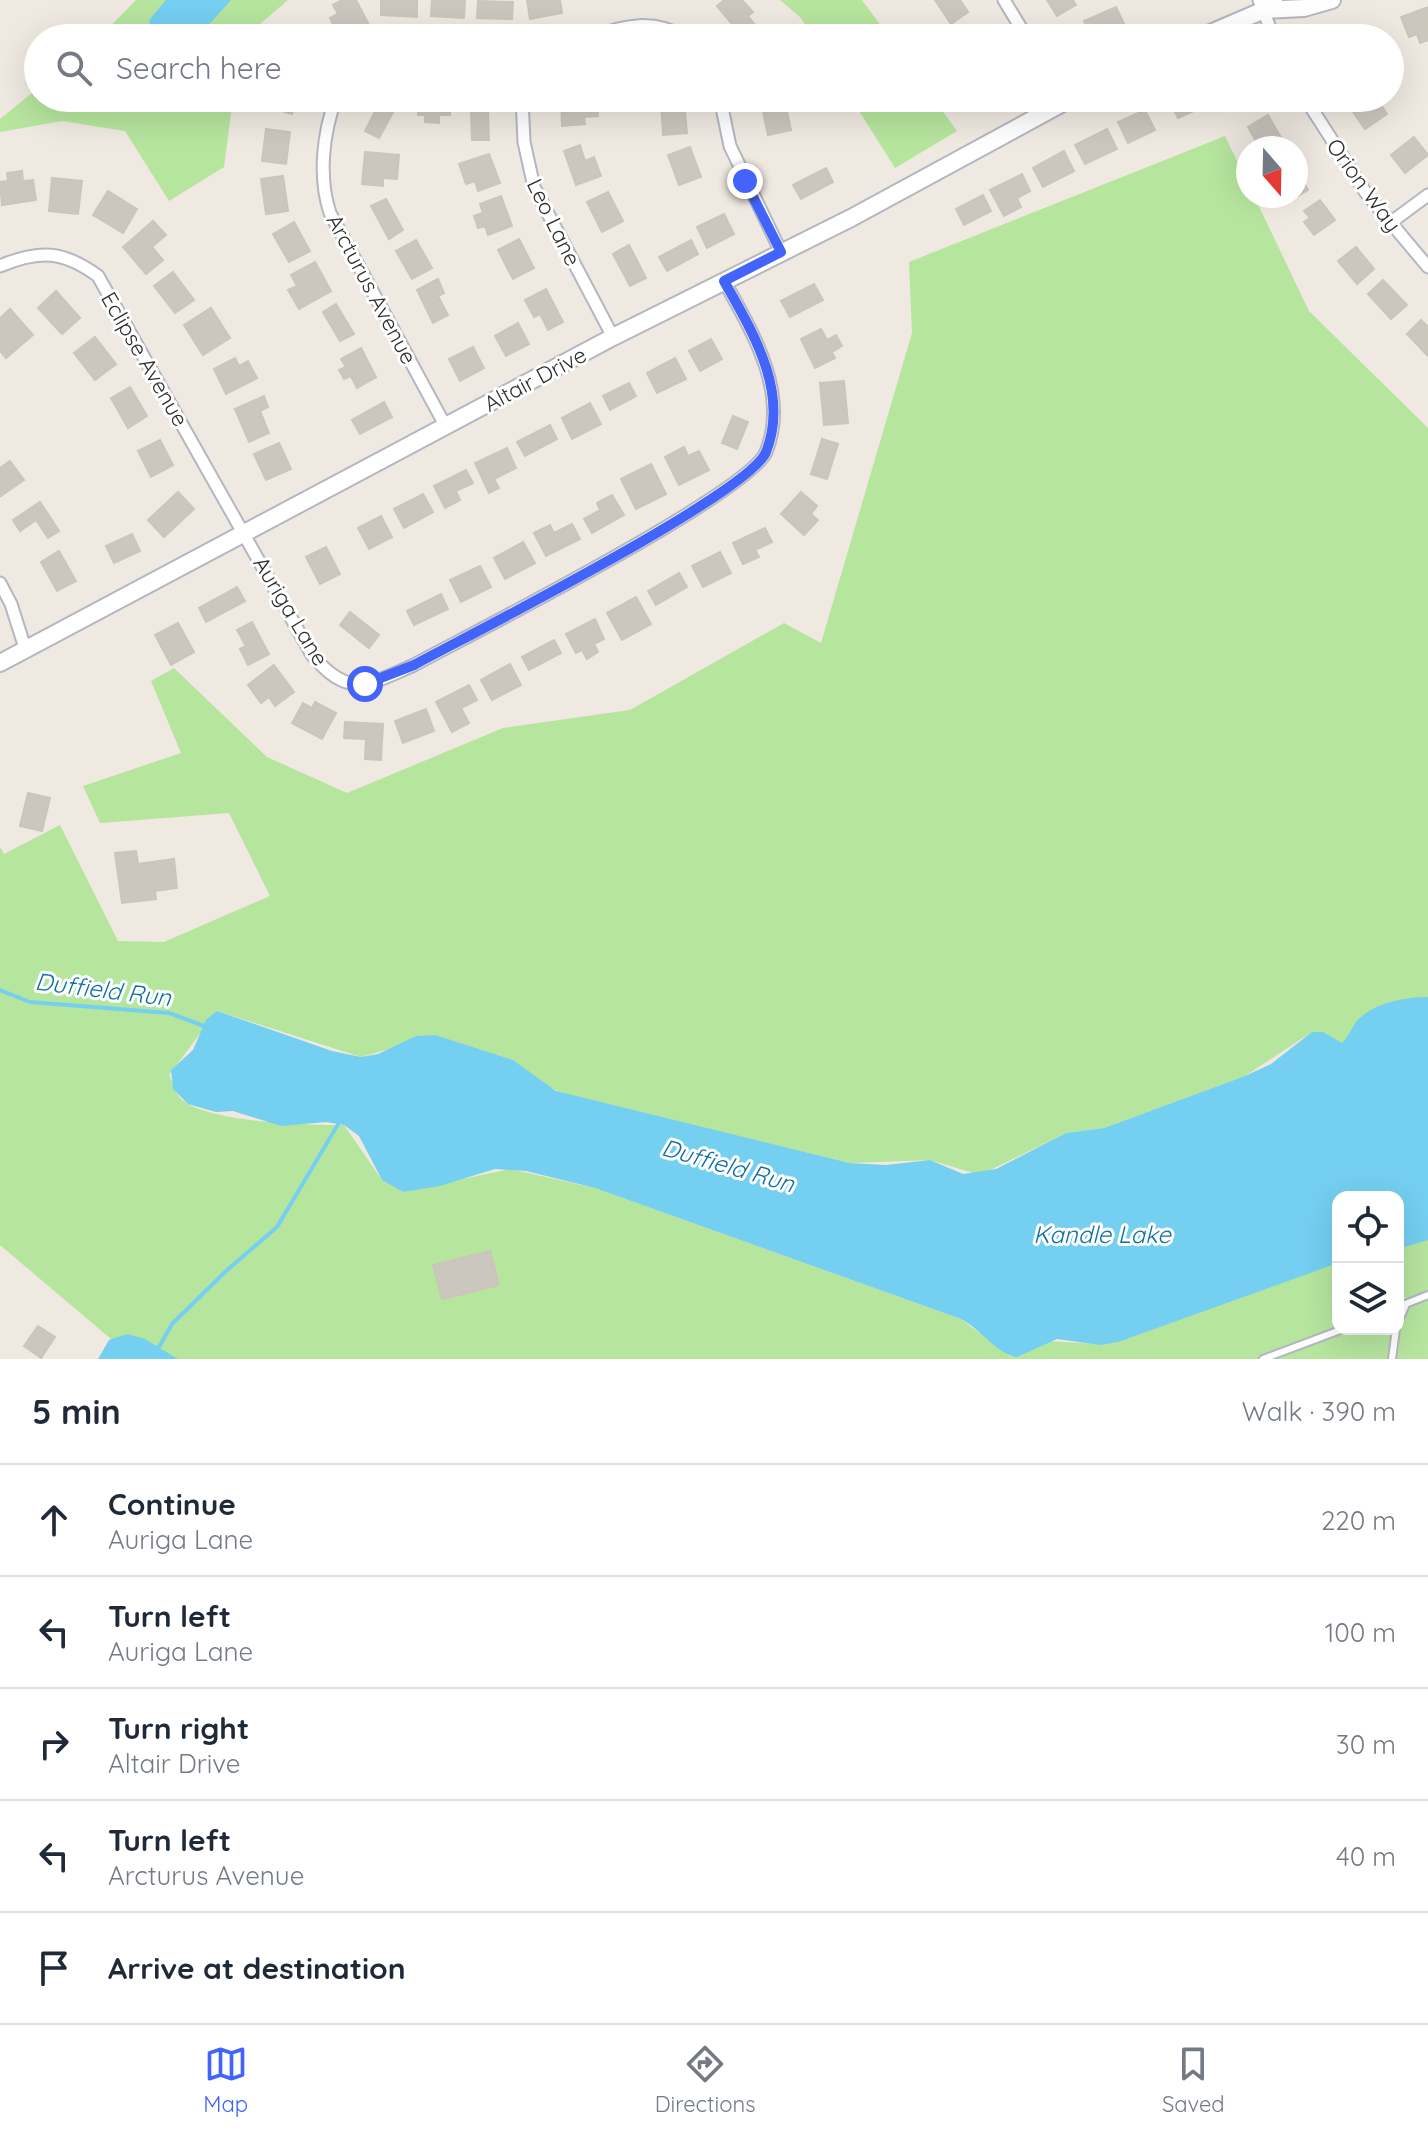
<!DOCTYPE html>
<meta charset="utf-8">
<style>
body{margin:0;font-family:Quicksand,sans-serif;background:#f6f6f7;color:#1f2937}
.controls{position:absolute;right:24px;bottom:24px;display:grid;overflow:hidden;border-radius:16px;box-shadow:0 8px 32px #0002}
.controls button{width:72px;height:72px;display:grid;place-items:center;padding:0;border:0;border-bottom:2px solid #e0e1e3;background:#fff;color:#1f2937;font:40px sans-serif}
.compass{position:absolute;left:1236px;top:136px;width:72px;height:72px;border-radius:50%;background:#fff;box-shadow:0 8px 32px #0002;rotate:160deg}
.stop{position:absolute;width:24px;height:24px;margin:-18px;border:6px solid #4264fb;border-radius:50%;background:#fff}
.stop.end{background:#4264fb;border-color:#fff;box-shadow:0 2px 8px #0008}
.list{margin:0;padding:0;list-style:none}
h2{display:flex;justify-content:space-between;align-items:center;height:104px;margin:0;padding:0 32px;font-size:34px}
h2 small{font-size:26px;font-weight:400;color:#747a83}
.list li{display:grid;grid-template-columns:52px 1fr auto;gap:24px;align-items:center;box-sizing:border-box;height:112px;padding:0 32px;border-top:2px solid #e0e1e3}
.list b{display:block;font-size:30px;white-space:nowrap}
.list p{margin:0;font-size:26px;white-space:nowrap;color:#747a83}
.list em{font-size:26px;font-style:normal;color:#747a83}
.icon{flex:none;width:44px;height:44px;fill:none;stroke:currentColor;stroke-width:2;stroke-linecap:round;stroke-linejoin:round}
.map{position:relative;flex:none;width:1428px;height:1359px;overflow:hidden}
.search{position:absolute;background:#fff;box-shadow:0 8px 32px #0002;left:24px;right:24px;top:24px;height:88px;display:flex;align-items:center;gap:20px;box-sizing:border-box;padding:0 28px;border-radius:44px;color:#747a83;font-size:30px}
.sheet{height:664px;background:#fff}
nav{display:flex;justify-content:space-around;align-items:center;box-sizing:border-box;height:112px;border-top:2px solid #e0e1e3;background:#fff;font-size:22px;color:#747a83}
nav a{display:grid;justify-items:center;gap:4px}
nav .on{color:#4264fb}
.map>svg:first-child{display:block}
.green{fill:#b6e59e}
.water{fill:#75cff0}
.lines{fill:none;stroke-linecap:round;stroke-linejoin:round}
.stream{stroke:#75cff0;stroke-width:4}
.building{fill:#cbc7bf;stroke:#cbc5ba;stroke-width:2}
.lane-casing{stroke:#b4b7c1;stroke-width:10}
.street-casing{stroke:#b4b7c1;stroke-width:15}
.secondary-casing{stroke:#b4b7c1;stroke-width:20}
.lane{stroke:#fff;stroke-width:6}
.street{stroke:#fff;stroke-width:11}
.secondary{stroke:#fff;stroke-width:16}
.route{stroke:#4264fb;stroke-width:10}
.labels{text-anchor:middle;stroke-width:6;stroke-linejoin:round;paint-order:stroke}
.street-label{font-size:22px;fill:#2e2e2e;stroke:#fff}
.water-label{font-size:24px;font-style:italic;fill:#0d6fa3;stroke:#fff}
</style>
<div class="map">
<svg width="1428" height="1359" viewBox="0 0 1428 1359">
<rect width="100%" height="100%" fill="#efe9e1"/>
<path class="green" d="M136,0H288L244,38H99Z
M780,0H862L890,38H813L801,18Z
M38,88V98H233L224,167L169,201L125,131L62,121L0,132V119Z
M851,98H933L957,131L895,168Z
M1225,136L1248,184V196H1254L1309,311L1428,428V997L1396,1001L1342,1043L1312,1032L1245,1076L1104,1128L1066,1133L980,1175L930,1160L850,1163L565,1094L544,1085L513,1060L435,1036L361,1057L217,1011L169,1075C172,1081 175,1093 180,1098C205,1123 309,1125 344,1125L382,1180L403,1192L510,1169L595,1188L961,1319L1010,1356L1046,1341L1100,1344L1338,1263V1329H1398V1249L1428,1239V1359H109L111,1339L0,1245V847L4,854L60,825L118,941L164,942L270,896L229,813L100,823L83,786L181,753L151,681L174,668L267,757L347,793L503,728L630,710L784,623L821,643L912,333L909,262Z"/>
<path class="water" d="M166,0H231L197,38H153L149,20Z
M1428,997V1240L1398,1249V1197H1338V1263L1118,1342L1100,1345L1057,1339L1017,1357C996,1354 981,1329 961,1319L595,1188L526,1171L495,1169L440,1186L403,1192L382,1180L359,1136L344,1125L326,1122L281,1126L233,1111L216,1112L188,1104L173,1089L171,1070L193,1050L206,1020L217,1011L332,1051L361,1057L378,1054L416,1036L435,1035L513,1060L556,1091L850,1163L886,1165L930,1160L963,1174L996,1169L1066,1133L1104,1128L1245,1076L1271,1064L1312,1032H1323L1342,1043C1348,1037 1351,1029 1356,1022C1372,1003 1405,997 1428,997Z
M127,1334L145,1339L178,1359H98L109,1340Z"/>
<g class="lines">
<path class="stream" d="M0,990L30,1002L169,1013L207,1027
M152,1359L172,1324L226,1271L277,1227L340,1121"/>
</g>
<path class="building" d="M342,0H356L368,23L339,37L330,18L338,14L333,5Z
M381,0H417V17L381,15Z
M432,0H465L464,18L431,16Z
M527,0H560L562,13L530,19Z
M724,0H742L753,12L748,16L755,25L742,36L717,6Z
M935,0H960L968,12L951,24Z
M1047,0H1073L1076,5L1057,16Z
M478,1L513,2L512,19L477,18Z
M1116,7L1125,26L1091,38L1084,21Z
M1428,7V40L1420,43L1417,34L1409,37L1401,17Z
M974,27L983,38H962Z
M271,98H297L292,114L269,107Z
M382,98L397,105L379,138L365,131Z
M418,98H450V115H439V123L425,122V115H418Z
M561,98H597L598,116L584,117L585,124L562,126Z
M760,98H784L791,130L768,135Z
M1168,98H1201L1205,106L1178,118Z
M1229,98H1256L1244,111Z
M1367,98H1376L1387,114L1365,129L1351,109Z
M684,101L687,133L663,135L661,103Z
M488,110L489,140H472L471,111Z
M1145,110L1155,130L1128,143L1118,122Z
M1268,115L1287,148H1260L1248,127Z
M266,129L290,132L286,164L262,161Z
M1107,129L1117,149L1085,164L1075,145Z
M1414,137L1428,155L1405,173L1391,155Z
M580,145L585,161L594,157L601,176L576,185L564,151Z
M690,147L701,177L679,185L668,155Z
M1064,151L1074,171L1043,187L1033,168Z
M365,152L399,155L397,179L383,178V186L362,184Z
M489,154L500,183L478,191L475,181L466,184L459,164Z
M826,168L833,182L801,199L793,185Z
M1296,170L1308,190L1291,200L1289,196H1296Z
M22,171L23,181L33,180L36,200L2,205L0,182L8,181L7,173Z
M1022,174L1030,191L1017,198L1021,207L1004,216L990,190Z
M283,176L288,211L266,214L261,179Z
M52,178L82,181L78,214L49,211Z
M108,191L137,209L123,233L93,215Z
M608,192L623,221L602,232L587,202Z
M983,195L991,211L964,225L956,209Z
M501,196L512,226L488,235L485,226L478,228L474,216L483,213L480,204Z
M386,199L403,230L389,239L371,206Z
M1320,200L1335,220L1314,235L1304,222L1310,218L1304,211Z
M724,214L734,234L707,248L697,227Z
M153,221L166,235L152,247L163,260L146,274L123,247Z
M294,222L310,251L289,262L273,234Z
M519,239L534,268L513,279L498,250Z
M416,240L432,268L412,279L396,251Z
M691,240L698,254L667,271L659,257Z
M629,245L646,278L630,286L613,254Z
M1356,247L1374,269L1357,284L1338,261Z
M315,262L331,291L299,309L288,290L297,286L291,275Z
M173,272L194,300L175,313L154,286Z
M438,279L444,293L438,296L448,315L433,323L417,290Z
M1383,280L1407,305L1391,319L1368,294Z
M814,284L823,300L790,317L781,301Z
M546,289L563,322L548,330L540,314L534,317L525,300Z
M56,291L80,318L62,334L38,308Z
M336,304L354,334L340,341L323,312Z
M211,308L230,338L203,355L184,325Z
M10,309L33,335L6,358L0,351V318Z
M1421,320L1428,327L1427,355L1407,334Z
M518,323L529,344L506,356L495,336Z
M821,329L827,340L836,335L842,346L832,352L835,358L815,368L801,339Z
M95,337L116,364L95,380L74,353Z
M711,339L722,359L700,371L689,351Z
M473,347L484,368L460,381L449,359Z
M361,348L376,377L357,388L351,376L344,379L339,370L346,367L341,359Z
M235,358L239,366L248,361L257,378L226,394L214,369Z
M675,358L686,379L657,393L647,373Z
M844,381L848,423L824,425L820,383Z
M629,383L636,396L610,410L603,396Z
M130,387L147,416L128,428L111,398Z
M264,396L268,407L260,411L269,433L249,442L235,409Z
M384,402L392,417L360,434L352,420Z
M590,403L601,424L572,439L562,418Z
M733,416L748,422L737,449L722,443Z
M550,425L557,439L525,456L517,442Z
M822,439L838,444L827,479L811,474Z
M160,440L173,465L151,477L138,451Z
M279,443L291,469L266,480L254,454Z
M684,447L688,456L699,451L709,470L679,485L665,457Z
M507,448L516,468L494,479L499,488L489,493L475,463Z
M10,461L24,480L1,496L0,468Z
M651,464L666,494L636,509L621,479Z
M466,470L473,483L456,491L460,500L445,508L434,486Z
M178,492L194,509L164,537L148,520Z
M801,492L817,506L811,514L818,520L804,535L781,514Z
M423,494L433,512L404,528L394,509Z
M612,495L624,515L592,533L584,519L600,510L597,503Z
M40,502L59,531L48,538L36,520L20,531L13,520Z
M381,516L392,537L369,549L358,528Z
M572,524L580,539L546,556L534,533L550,525L554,533Z
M765,528L772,542L755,550L759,557L743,564L733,543Z
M132,534L140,551L114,563L106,546Z
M523,542L535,563L505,579L494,558Z
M326,547L340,574L320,584L306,557Z
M59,551L76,581L57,591L41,562Z
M720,552L731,573L703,587L692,566Z
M480,566L491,587L461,602L450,580Z
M679,573L687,587L656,605L648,591Z
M237,587L245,601L206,622L199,608Z
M441,594L448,609L414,625L407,611Z
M636,597L651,624L622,640L607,613Z
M350,612L379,635L369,648L340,625Z
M595,619L604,639L594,644L598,652L587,659L582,650L576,653L566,634Z
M252,622L269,654L248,665L240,649L246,646L237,630Z
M178,623L194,652L171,665L155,635Z
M554,640L561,653L529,670L522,657Z
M510,664L521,685L492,700L481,680Z
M274,665L294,692L275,706L269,697L261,703L248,685Z
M469,685L477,700L461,708L469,723L452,732L436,702Z
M315,702L336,713L322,739L292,723L303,703L312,708Z
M426,709L434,731L403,743L395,721Z
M345,722L383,724L381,760L365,759L366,739L344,738Z
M28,793L50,798L42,831L20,826Z
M136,851L138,864L174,859L177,888L155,891L156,899L122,903L115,853Z
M490,1251L499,1285L442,1299L433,1265Z
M38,1326L55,1337L41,1358L24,1346Z"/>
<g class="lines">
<defs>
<path id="lane" d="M1398,1307L1428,1295
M1398,1323L1406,1304
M1263,1359L1343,1329
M1392,1359L1396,1329"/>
<path id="street" d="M1004,0L1027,38
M1259,0L1274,38
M592,38C624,24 655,19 686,38
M336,98C323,133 318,177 330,213L446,427
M522,98L524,142L534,187L613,337
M720,98L730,146L781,252
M1305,98L1366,193L1428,267
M1390,223L1428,195
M0,266C40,249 64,251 98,276L312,655C349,699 368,685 414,665C471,634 748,494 766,452C790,393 752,331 724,281
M0,583L11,604L25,648"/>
<path id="secondary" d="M1264,10L1304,8L1332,0
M1199,38L1264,10L1274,0
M0,663L613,337L851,218L1072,98"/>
</defs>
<use href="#lane" class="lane-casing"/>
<use href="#street" class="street-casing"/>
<use href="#secondary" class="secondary-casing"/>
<use href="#lane" class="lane"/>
<use href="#street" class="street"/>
<use href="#secondary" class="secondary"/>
</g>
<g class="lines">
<path class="route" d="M365,684L414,665C471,634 749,494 766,452C790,392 752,331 724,281L781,252L745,181"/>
</g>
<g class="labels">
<g class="street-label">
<text transform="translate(1364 185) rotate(54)" y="8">Orion Way</text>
<text transform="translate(554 222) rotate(64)" y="8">Leo Lane</text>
<text transform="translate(372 289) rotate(62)" y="8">Arcturus Avenue</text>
<text transform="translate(145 359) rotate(60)" y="8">Eclipse Avenue</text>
<text transform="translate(535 379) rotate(-28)" y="8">Altair Drive</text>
<text transform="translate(291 611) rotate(59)" y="8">Auriga Lane</text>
</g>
<g class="water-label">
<text transform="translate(103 990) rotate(7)" y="8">Duffield Run</text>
<text transform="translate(728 1166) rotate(16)" y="8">Duffield Run</text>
<text x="1102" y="1243">Kandle Lake</text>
</g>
</g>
</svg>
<div class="controls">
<button><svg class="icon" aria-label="locate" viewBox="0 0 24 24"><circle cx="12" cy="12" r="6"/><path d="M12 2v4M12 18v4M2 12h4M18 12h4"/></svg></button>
<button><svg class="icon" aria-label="layers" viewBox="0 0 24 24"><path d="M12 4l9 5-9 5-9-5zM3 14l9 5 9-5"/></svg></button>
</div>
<svg class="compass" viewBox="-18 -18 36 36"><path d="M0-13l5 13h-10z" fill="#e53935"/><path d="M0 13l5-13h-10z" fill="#747a83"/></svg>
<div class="stop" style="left:365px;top:684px"></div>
<div class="stop end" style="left:745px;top:181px"></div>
<div class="search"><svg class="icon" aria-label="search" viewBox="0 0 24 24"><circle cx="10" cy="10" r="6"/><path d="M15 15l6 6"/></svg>Search here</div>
</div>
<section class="sheet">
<h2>5 min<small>Walk · 390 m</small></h2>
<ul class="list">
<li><svg class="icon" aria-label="ahead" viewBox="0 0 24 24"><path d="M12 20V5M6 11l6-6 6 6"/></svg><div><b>Continue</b><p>Auriga Lane</p></div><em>220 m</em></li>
<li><svg class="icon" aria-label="left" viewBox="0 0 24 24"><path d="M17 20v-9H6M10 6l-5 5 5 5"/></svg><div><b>Turn left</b><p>Auriga Lane</p></div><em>100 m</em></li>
<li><svg class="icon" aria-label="right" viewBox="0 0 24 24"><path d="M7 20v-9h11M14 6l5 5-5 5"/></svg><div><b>Turn right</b><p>Altair Drive</p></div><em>30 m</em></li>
<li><svg class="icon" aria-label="left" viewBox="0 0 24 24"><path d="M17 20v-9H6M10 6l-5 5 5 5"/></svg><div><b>Turn left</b><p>Arcturus Avenue</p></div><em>40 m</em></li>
<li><svg class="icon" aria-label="arrive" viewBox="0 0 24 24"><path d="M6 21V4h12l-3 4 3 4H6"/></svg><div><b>Arrive at destination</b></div></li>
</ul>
</section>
<nav>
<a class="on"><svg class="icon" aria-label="map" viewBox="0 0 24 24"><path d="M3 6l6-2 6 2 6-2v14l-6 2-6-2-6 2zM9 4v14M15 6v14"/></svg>Map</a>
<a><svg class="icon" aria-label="directions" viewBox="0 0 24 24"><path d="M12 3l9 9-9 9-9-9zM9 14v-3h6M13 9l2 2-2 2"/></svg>Directions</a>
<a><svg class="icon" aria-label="saved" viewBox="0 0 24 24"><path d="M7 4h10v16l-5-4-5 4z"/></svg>Saved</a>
</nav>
